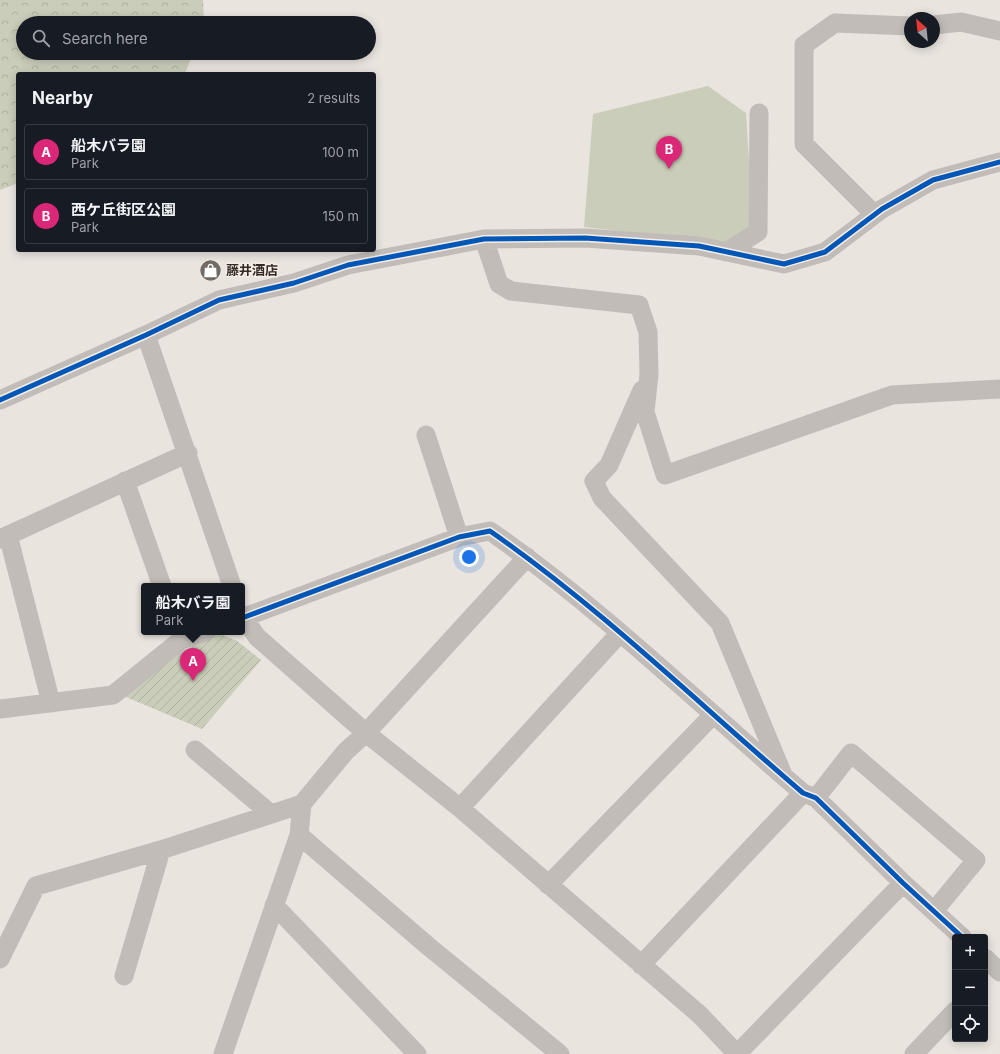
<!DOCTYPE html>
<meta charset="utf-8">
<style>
body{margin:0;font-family:Inter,"Noto Sans JP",sans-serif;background:#20242c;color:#f1f3f6}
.controls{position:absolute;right:12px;bottom:12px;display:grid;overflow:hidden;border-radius:4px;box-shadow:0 2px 10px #0003}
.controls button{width:36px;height:36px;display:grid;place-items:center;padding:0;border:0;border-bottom:1px solid #363941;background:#171b24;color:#f1f3f6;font:20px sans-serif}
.compass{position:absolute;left:904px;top:12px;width:36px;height:36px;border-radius:50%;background:#171b24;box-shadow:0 2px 10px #0003;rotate:333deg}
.you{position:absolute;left:469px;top:557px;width:14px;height:14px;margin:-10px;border:3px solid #fff;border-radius:50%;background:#1a73e8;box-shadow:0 0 0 6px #1a73e833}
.badge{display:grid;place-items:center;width:26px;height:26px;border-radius:50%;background:#db2777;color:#fff;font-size:13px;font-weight:700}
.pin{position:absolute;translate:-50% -33px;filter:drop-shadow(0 1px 2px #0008)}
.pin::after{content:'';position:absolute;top:21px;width:14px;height:12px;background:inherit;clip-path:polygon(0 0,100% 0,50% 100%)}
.popup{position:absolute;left:141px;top:583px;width:104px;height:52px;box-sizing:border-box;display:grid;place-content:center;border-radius:4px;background:#171b24;filter:drop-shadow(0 1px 3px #0005);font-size:13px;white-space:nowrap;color:#9ea1a6}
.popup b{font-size:15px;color:#f1f3f6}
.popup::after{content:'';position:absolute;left:50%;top:100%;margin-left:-8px;border:8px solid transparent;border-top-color:#171b24}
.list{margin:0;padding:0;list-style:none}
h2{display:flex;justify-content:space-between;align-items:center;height:52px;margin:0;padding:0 16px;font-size:17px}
h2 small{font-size:13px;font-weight:400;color:#9ea1a6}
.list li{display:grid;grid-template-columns:26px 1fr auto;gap:12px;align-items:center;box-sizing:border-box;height:56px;margin:0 8px 8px;padding:0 8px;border:1px solid #363941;border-radius:4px}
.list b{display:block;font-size:15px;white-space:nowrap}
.list p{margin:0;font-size:13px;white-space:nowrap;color:#9ea1a6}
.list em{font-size:13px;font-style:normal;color:#9ea1a6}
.icon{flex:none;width:22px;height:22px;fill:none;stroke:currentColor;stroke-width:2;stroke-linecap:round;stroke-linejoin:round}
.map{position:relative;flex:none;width:1000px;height:1054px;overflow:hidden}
.search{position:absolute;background:#171b24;box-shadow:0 2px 10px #0003;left:16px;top:16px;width:360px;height:44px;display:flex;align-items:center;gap:10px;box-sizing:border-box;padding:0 14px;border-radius:22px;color:#9ea1a6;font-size:15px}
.panel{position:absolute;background:#171b24;box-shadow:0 2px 10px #0003;left:16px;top:72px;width:360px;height:180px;border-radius:4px}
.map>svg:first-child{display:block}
.green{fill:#cacdb9}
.forest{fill:url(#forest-crowns)}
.garden{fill:url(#garden-furrows)}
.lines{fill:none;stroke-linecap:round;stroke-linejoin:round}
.minor{stroke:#c1bcb7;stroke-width:19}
.cycleway-casing{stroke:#f6eee4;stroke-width:8}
.cycleway{stroke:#0057b8;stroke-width:5}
.labels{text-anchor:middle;stroke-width:3;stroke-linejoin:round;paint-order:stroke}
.poi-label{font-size:13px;font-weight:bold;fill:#322a26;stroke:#f6eee4;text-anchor:start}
</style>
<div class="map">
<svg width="1000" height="1054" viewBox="0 0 1000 1054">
<defs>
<pattern id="forest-crowns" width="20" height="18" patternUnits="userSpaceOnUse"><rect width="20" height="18" fill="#cacdb9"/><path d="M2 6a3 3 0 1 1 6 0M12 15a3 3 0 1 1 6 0" fill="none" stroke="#aeb09f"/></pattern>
<pattern id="garden-furrows" width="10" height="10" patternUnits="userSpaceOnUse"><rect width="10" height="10" fill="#cacdb9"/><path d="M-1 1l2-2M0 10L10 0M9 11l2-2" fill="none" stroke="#aeb09f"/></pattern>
</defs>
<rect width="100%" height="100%" fill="#e9e4de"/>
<path class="green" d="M708,86L746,113L753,224L727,243L584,227L593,114Z"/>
<path class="forest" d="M0,0H203L204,23H23V53H193L185,74H18V183L0,190Z"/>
<path class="garden" d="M218,633L237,641L261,660L202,729L126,697L158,665Z"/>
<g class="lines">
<path class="minor" d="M934,25L961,22L1000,31
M874,214L804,144V45L835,23L910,26
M484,239L499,284L511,291L639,305L648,332L649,374L645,412L665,475L892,395L1000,389
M726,252L758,232L759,113
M146,335L232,586
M642,390L609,465L594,481L602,498L720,623L783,775
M0,400L146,335L219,300L294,283L348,265L484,239L585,238L699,246L784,264L825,252L882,209L933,180L1000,162
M426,435L459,537
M125,481L162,586
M8,535L51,703
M0,539L188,453
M242,615L257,637L366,733L460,808L700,1015L737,1054
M242,618L459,537L490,531C602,609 700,705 803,793L816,798L903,883L962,937
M0,709L113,695L181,640L205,632
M195,750L271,814
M816,798L851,753L976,860L934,911
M460,808L620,633
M299,835L428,946L560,1054
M548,885L713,715
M274,905L417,1054
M985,958L1000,972
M0,959L36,886L161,850L302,804L346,751L366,733L527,557
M641,965L803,793
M124,976L161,850
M223,1054L299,835L302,804
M737,1054L903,883
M914,1054L955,1011"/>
<defs>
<path id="cycleway" d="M0,400L146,335L219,300L294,283L348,265L484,239L585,238L699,246L784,264L825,252L882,209L933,180L1000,162
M242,618L459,537L490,531C602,609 700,705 803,793L816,798L903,883L962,937"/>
</defs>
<use href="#cycleway" class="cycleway-casing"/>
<use href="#cycleway" class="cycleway"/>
</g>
<defs>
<symbol id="shop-disc" viewBox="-11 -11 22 22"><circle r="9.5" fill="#726b66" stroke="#f6eee4"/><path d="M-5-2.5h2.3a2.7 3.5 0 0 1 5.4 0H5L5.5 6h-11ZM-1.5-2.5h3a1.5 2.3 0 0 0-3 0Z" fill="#fff"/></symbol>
</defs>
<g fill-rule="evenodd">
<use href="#shop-disc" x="198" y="258" width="25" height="25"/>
</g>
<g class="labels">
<g class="poi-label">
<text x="226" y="275">藤井酒店</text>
</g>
</g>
</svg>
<div class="controls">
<button>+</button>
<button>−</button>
<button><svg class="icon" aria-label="locate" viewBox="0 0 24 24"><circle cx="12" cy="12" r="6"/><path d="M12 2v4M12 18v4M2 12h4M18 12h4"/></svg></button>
</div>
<svg class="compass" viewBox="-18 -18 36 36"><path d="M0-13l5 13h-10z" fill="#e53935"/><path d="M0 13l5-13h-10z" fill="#9ea1a6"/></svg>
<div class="you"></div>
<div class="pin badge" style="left:193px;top:681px">A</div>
<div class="popup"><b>船木バラ園</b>Park</div>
<div class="pin badge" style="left:669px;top:169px">B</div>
<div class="search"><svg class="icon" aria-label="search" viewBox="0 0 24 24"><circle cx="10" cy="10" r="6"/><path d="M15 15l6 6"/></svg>Search here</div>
<section class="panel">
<h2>Nearby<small>2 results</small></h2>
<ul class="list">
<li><span class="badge">A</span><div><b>船木バラ園</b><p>Park</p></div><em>100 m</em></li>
<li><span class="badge">B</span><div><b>西ケ丘街区公園</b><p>Park</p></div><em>150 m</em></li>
</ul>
</section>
</div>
